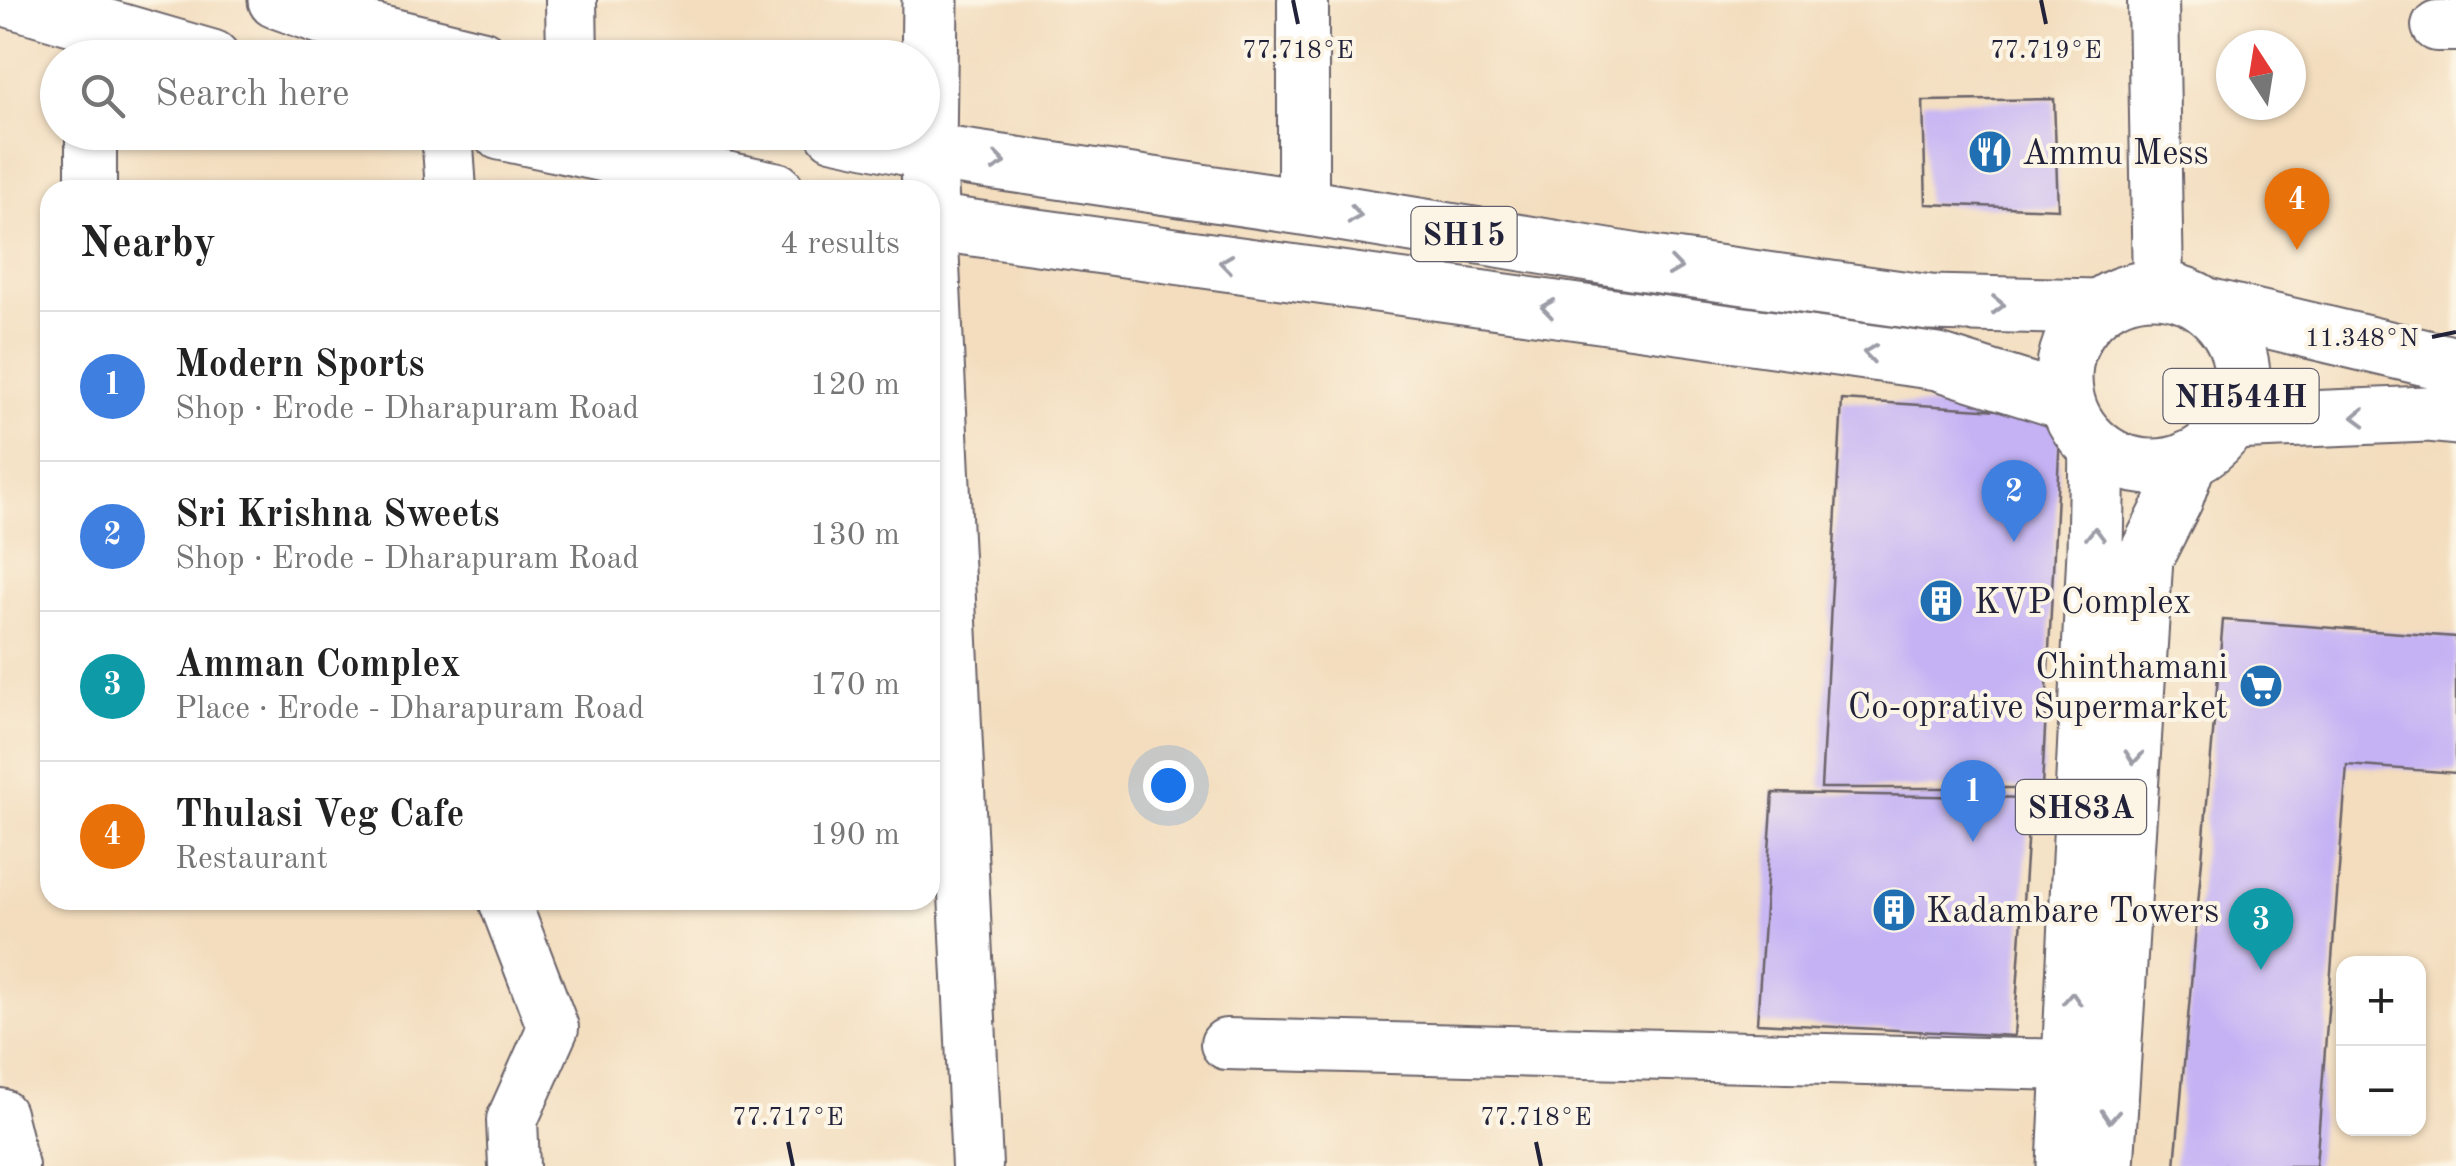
<!DOCTYPE html>
<meta charset="utf-8">
<style>
body{margin:0;font-family:"Old Standard TT",serif;background:#f2f2f2;color:#222}
.controls{position:absolute;right:30px;bottom:30px;display:grid;overflow:hidden;border-radius:20px;box-shadow:0 2px 8px #0004}
.controls button{width:90px;height:90px;display:grid;place-items:center;padding:0;border:0;border-bottom:2px solid #e0e0e0;background:#fff;color:#222;font:50px sans-serif}
.compass{position:absolute;left:2216px;top:30px;width:90px;height:90px;border-radius:50%;background:#fff;box-shadow:0 2px 8px #0004;rotate:348deg}
.you{position:absolute;left:1168px;top:785px;width:35px;height:35px;margin:-25px;border:8px solid #fff;border-radius:50%;background:#1a73e8;box-shadow:0 0 0 15px #1a73e833}
.badge{display:grid;place-items:center;width:65px;height:65px;border-radius:50%;background:#111827;color:#fff;font-size:32px;font-weight:700}
.pin{position:absolute;translate:-50% -82px;filter:drop-shadow(0 2px 5px #0008)}
.pin::after{content:'';position:absolute;top:52px;width:35px;height:30px;background:inherit;clip-path:polygon(0 0,100% 0,50% 100%)}
.list{margin:0;padding:0;list-style:none}
h2{display:flex;justify-content:space-between;align-items:center;height:130px;margin:0;padding:0 40px;font-size:42px}
h2 small{font-size:32px;font-weight:400;color:#767676}
.list li{display:grid;grid-template-columns:65px 1fr auto;gap:30px;align-items:center;box-sizing:border-box;height:150px;padding:0 40px;border-top:2px solid #e0e0e0}
.list b{display:block;font-size:38px;white-space:nowrap}
.list p{margin:0;font-size:32px;white-space:nowrap;color:#767676}
.list em{font-size:32px;font-style:normal;color:#767676}
.icon{flex:none;width:55px;height:55px;fill:none;stroke:currentColor;stroke-width:2;stroke-linecap:round;stroke-linejoin:round}
.map{position:relative;flex:none;width:2456px;height:1166px;overflow:hidden}
.search{position:absolute;background:#fff;box-shadow:0 2px 8px #0004;left:40px;top:40px;width:900px;height:110px;display:flex;align-items:center;gap:25px;box-sizing:border-box;padding:0 35px;border-radius:55px;color:#767676;font-size:38px}
.panel{position:absolute;background:#fff;box-shadow:0 2px 8px #0004;left:40px;top:180px;width:900px;height:730px;border-radius:30px}
.map>svg:first-child{display:block}
.building{fill:#c4b2f4}
.lines{fill:none;stroke-linecap:round;stroke-linejoin:round}
.street-casing{stroke:#6b6369;stroke-width:54}
.secondary-casing{stroke:#6b6369;stroke-width:59}
.primary-casing{stroke:#6b6369;stroke-width:59}
.highway-casing{stroke:#6b6369;stroke-width:59}
.street{stroke:#fff;stroke-width:50}
.secondary{stroke:#fff;stroke-width:55}
.primary{stroke:#fff;stroke-width:55}
.highway{stroke:#fff;stroke-width:55}
.oneway{stroke:#9c9ca7}
.ticks{fill:none;stroke:#22223b;stroke-width:4}
.labels{text-anchor:middle;stroke-width:8;stroke-linejoin:round;paint-order:stroke}
.shield{fill:#fcf5e5;stroke:#63616e;stroke-width:2.5}
.shield-label{font-size:32px;font-weight:bold;fill:#22223b}
.poi-label{font-size:35px;fill:#22223b;stroke:#fcf5e5;text-anchor:start}
.ticks-label{font-size:25px;text-anchor:middle;fill:#22223b;stroke:#fcf5e5;stroke-width:8;stroke-linejoin:round;paint-order:stroke}
</style>
<div class="map">
<svg width="2456" height="1166" viewBox="0 0 2456 1166">
<rect width="100%" height="100%" fill="#fcf5e5"/>
<filter id="ink" filterUnits="userSpaceOnUse"><feTurbulence type="fractalNoise" baseFrequency=".01" numOctaves="2"/><feDisplacementMap in="SourceGraphic" scale="20" xChannelSelector="R" yChannelSelector="G"/><feConvolveMatrix kernelMatrix="1 2 1 2 8 2 1 2 1" color-interpolation-filters="sRGB"/></filter>
<filter id="wash" filterUnits="userSpaceOnUse"><feTurbulence type="fractalNoise" baseFrequency=".0048" numOctaves="4" result="noise"/><feDisplacementMap in="SourceGraphic" scale="40" xChannelSelector="R" yChannelSelector="G"/><feGaussianBlur stdDeviation="2.25" result="paint"/><feColorMatrix in="noise" values="0 0 0 0 0 0 0 0 0 0 0 0 0 0 0 0 0 1.4 0 .05"/><feComposite in="paint" operator="in"/></filter>
<g filter="url(#wash)">
<rect width="100%" height="100%" fill="#f3ddbe"/>
<g id="blocks">
<path class="building" d="M2054,99L2058,209L1926,204L1923,101Z
M1842,400L2061,414L2042,788H1821Z
M2223,620L2456,637V773L2347,765L2316,1166H2175Z
M1773,793L2030,798L2014,1036L1757,1023Z"/>
</g>
</g>
<g filter="url(#ink)">
<use href="#blocks" fill-opacity="0" stroke="#6b6369" stroke-width="2.5"/>
<g class="lines">
<defs>
<path id="street" d="M571,0L572,58
M2153,0L2158,288
M2437,26H2456
M91,132V190
M447,132L451,190
M1303,207V0
M932,223L977,1166
M504,900L553,1028L512,1120L514,1166
M1226,1044L2069,1065
M0,1114L13,1166"/>
<path id="secondary" d="M930,0L928,152L932,223"/>
<path id="primary" d="M12,0L212,58
M276,0L349,26L481,58
M500,132L776,190
M834,132L928,152L1303,207L1638,262L1930,303L2098,307
M930,222L1938,362L2066,402
M2065,1166L2095,551L2097,448
M2106,1166L2145,558L2175,499L2189,459"/>
<path id="highway" d="M2064 378a89 89 0 1 1 178 0a89 89 0 1 1-178 0Z
M2207,306L2456,365
M2231,422L2427,414L2456,417"/>
</defs>
<use href="#street" class="street-casing"/>
<use href="#secondary" class="secondary-casing"/>
<use href="#primary" class="primary-casing"/>
<use href="#highway" class="highway-casing"/>
<use href="#street" class="street"/>
<use href="#secondary" class="secondary"/>
<use href="#primary" class="primary"/>
<use href="#highway" class="highway"/>
</g>
<defs><path id="oneway-chevron" d="M-2-3.5L2.5 0L-2 3.5" fill="none" stroke-width="1.6" stroke-linecap="round" stroke-linejoin="round" transform="scale(2.5)"/></defs>
<g class="oneway">
<use href="#oneway-chevron" transform="translate(999 162) rotate(8)"/>
<use href="#oneway-chevron" transform="translate(1355 215) rotate(9)"/>
<use href="#oneway-chevron" transform="translate(1226 263) rotate(-172)"/>
<use href="#oneway-chevron" transform="translate(1675 267) rotate(8)"/>
<use href="#oneway-chevron" transform="translate(1998 305) rotate(1)"/>
<use href="#oneway-chevron" transform="translate(1548 308) rotate(-172)"/>
<use href="#oneway-chevron" transform="translate(1870 353) rotate(-172)"/>
<use href="#oneway-chevron" transform="translate(2359 417) rotate(178)"/>
<use href="#oneway-chevron" transform="translate(2095 534) rotate(-89)"/>
<use href="#oneway-chevron" transform="translate(2134 757) rotate(94)"/>
<use href="#oneway-chevron" transform="translate(2072 999) rotate(-87)"/>
<use href="#oneway-chevron" transform="translate(2110 1116) rotate(94)"/>
</g>
</g>
<path class="ticks" d="M1293,0L1298,24M2041,0L2046,24M2432,337L2456,332M788,1142L793,1166M1536,1142L1541,1166"/>
<defs>
<symbol id="restaurant-disc" viewBox="-11 -11 22 22"><circle r="9.5" fill="#1f6fb2" stroke="#fcf5e5"/><path d="M-5-6h1v4h1v-4h1v4h1v-4h1v5L-1.5 .5V6h-2V.5L-5-1ZM5-6V6H3V1.5H1.5Q1.5-4 5-6Z" fill="#fff"/></symbol>
<symbol id="building-disc" viewBox="-11 -11 22 22"><circle r="9.5" fill="#1f6fb2" stroke="#fcf5e5"/><path d="M-4-6H4V6H1V3H-1V6H-4ZM-2.5-4.3h1.7v1.8h-1.7ZM.8-4.3h1.7v1.8H.8ZM-2.5-1h1.7V.8h-1.7ZM.8-1h1.7V.8H.8Z" fill="#fff"/></symbol>
<symbol id="supermarket-disc" viewBox="-11 -11 22 22"><circle r="9.5" fill="#1f6fb2" stroke="#fcf5e5"/><path d="M-6-5.5h2.5l.6 2H6L4.5 2H-2.5L-4.4-4H-6ZM-1.5 3.2a1.3 1.3 0 1 0 .1 0ZM3 3.2a1.3 1.3 0 1 0 .1 0Z" fill="#fff"/></symbol>
</defs>
<g fill-rule="evenodd">
<use href="#restaurant-disc" x="1965" y="127" width="50" height="50"/>
<use href="#building-disc" x="1916" y="576" width="50" height="50"/>
<use href="#supermarket-disc" x="2236" y="661" width="50" height="50"/>
<use href="#building-disc" x="1869" y="885" width="50" height="50"/>
</g>
<g class="labels">
<g class="shield">
<rect x="1411.5" y="207" width="105" height="54" rx="8"/>
<rect x="2163.5" y="369" width="155" height="54" rx="8"/>
<rect x="2016" y="780" width="130" height="54" rx="8"/>
</g>
<g class="shield-label">
<text x="1464" y="245">SH15</text>
<text x="2241" y="407">NH544H</text>
<text x="2081" y="818">SH83A</text>
</g>
<g class="poi-label">
<text x="2022" y="164">Ammu Mess</text>
<text x="1974" y="613">KVP Complex</text>
<text x="2228" y="678" text-anchor="end">Chinthamani<tspan x="2228" dy="40">Co-oprative Supermarket</tspan></text>
<text x="1926" y="922">Kadambare Towers</text>
</g>
</g>
<g class="ticks-label">
<text x="1298" y="58">77.718°E</text>
<text x="2046" y="58">77.719°E</text>
<text x="2362" y="346">11.348°N</text>
<text x="788" y="1125">77.717°E</text>
<text x="1536" y="1125">77.718°E</text>
</g>
</svg>
<div class="controls">
<button>+</button>
<button>−</button>
</div>
<svg class="compass" viewBox="-18 -18 36 36"><path d="M0-13l5 13h-10z" fill="#e53935"/><path d="M0 13l5-13h-10z" fill="#767676"/></svg>
<div class="you"></div>
<div class="pin badge" style="left:1973px;top:842px;background:#3f7fe0">1</div>
<div class="pin badge" style="left:2014px;top:542px;background:#3f7fe0">2</div>
<div class="pin badge" style="left:2261px;top:970px;background:#0f9aa8">3</div>
<div class="pin badge" style="left:2297px;top:250px;background:#e8710a">4</div>
<div class="search"><svg class="icon" aria-label="search" viewBox="0 0 24 24"><circle cx="10" cy="10" r="6"/><path d="M15 15l6 6"/></svg>Search here</div>
<section class="panel">
<h2>Nearby<small>4 results</small></h2>
<ul class="list">
<li><span class="badge" style="background:#3f7fe0">1</span><div><b>Modern Sports</b><p>Shop · Erode - Dharapuram Road</p></div><em>120 m</em></li>
<li><span class="badge" style="background:#3f7fe0">2</span><div><b>Sri Krishna Sweets</b><p>Shop · Erode - Dharapuram Road</p></div><em>130 m</em></li>
<li><span class="badge" style="background:#0f9aa8">3</span><div><b>Amman Complex</b><p>Place · Erode - Dharapuram Road</p></div><em>170 m</em></li>
<li><span class="badge" style="background:#e8710a">4</span><div><b>Thulasi Veg Cafe</b><p>Restaurant</p></div><em>190 m</em></li>
</ul>
</section>
</div>
